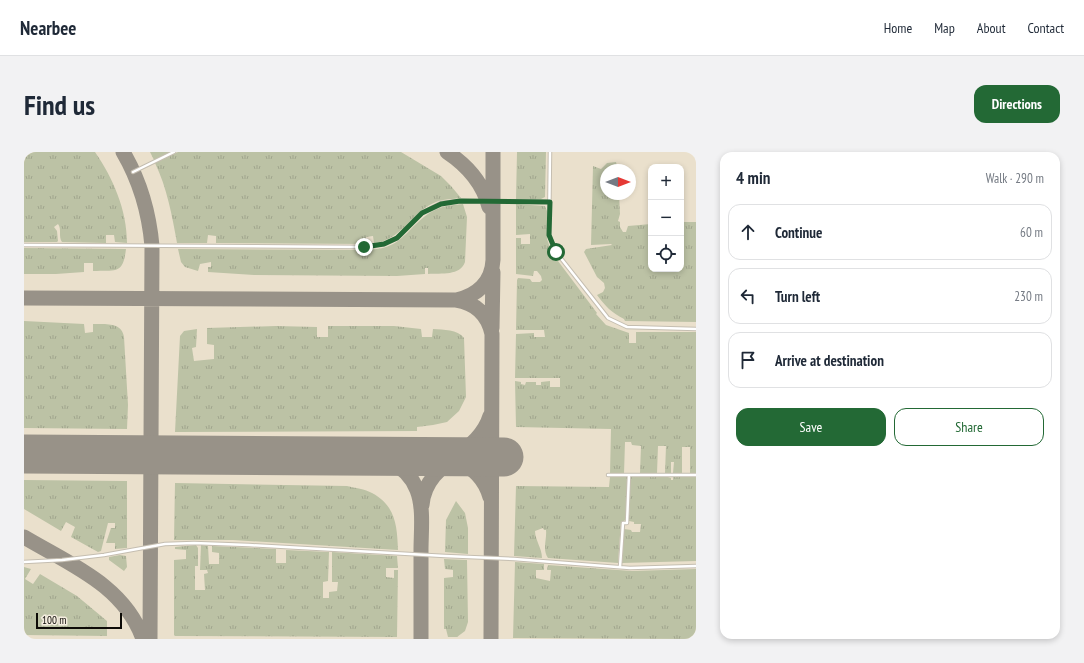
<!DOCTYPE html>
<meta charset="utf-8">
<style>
body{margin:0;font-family:"PT Sans Narrow",sans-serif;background:#f2f2f3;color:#1f2937}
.controls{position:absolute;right:12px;top:12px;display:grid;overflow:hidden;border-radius:8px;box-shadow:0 2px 6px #0003}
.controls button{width:36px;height:36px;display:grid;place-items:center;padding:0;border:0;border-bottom:1px solid #e0e1e3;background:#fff;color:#1f2937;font:20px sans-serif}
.compass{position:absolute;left:576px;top:12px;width:36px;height:36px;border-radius:50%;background:#fff;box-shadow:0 2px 6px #0003;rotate:90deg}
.scale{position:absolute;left:12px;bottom:10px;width:86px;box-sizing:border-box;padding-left:4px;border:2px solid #0d0b07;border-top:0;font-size:11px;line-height:14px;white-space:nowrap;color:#0d0b07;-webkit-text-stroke:3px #f4eddf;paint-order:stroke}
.stop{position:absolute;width:12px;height:12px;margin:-9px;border:3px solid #236935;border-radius:50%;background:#fff}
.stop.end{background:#236935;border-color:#fff;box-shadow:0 1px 4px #0008}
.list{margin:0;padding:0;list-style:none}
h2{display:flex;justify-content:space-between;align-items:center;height:52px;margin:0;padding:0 16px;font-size:17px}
h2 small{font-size:13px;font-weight:400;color:#747a83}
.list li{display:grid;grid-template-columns:26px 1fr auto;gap:12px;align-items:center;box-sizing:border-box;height:56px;margin:0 8px 8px;padding:0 8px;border:1px solid #e0e1e3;border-radius:12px}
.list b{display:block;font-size:15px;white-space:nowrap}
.list em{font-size:13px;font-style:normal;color:#747a83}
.actions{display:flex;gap:8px;padding:12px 16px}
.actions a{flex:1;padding:9px 0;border:1px solid #236935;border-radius:12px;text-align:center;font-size:14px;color:#236935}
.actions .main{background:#236935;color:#fff}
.icon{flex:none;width:22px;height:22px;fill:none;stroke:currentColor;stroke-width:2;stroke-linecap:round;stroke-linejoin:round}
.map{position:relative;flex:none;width:672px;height:487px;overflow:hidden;border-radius:12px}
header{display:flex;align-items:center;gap:24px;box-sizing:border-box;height:56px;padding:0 20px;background:#fff;border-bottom:1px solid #e0e1e3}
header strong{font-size:19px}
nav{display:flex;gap:22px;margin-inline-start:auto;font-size:14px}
.intro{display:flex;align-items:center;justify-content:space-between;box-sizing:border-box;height:96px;padding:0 24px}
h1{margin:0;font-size:28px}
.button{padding:10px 18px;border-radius:12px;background:#236935;color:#fff;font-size:14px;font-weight:700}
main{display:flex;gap:24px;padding:0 24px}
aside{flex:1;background:#fff;border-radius:12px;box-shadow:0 2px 6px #0003}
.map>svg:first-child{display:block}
.built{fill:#eae0cc;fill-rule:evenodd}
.grass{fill:url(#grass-tufts)}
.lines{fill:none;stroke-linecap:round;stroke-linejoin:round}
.taxiway{stroke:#989288;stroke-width:15}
.runway{stroke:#989288;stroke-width:39}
.service-casing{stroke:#c5beb1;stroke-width:4.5}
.service{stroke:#fff;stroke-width:2.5}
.route{stroke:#236935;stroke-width:5}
</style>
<header>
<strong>Nearbee</strong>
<nav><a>Home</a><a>Map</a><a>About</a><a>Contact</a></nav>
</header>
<div class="intro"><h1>Find us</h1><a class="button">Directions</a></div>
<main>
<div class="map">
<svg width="672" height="487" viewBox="0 0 672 487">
<defs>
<pattern id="grass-tufts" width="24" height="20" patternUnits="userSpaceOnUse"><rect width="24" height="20" fill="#bcc2a5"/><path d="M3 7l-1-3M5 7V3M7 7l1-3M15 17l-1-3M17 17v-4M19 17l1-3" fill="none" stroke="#a0a58d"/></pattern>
</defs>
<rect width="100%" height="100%" fill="#f4eddf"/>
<path class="built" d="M0,0H672V487H0ZM627,15H657V117H627ZM582,18H606V42H582Z"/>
<path class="grass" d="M0,0H71C89,26 103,58 103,91L91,90L90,83H82V91L38,90C34,85 38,77 34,72L30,75L33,79L34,89L33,90H0Z
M126,0H147L130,8Z
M154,0H377L417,24L427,34L437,46C429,47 419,47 412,50C388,59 377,89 350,91L349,84L342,85V92L192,91V84L184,83L183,91H153C148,63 143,36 131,11Z
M493,0H522L521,45L517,47H492Z
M592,10L594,18H582V42H595L596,62L594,69L596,70V75L599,80H602L604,74L627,72V117H657V70H672V170L601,169L600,167C587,160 582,155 573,143L579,140L581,136L580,131L573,125L560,100L562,97L588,93L587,92L567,93L569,14L577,17L583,11Z
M439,52L443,65L441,110C436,124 418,121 404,122V116H401V122L373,124L230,123L184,120V115H187V110L176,112L174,119L161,115L157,110L154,97L345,98C353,97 362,96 369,92C375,89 381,83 386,78C405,59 412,54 439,52Z
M492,52L521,54L523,59V87L528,101L573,161L572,162L582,173L605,181V191H612V180H672V322H666V295H658V322L649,321L650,310H647V321H641L642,294H634L633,321H616L617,294L608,293L607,290H601L600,322H586L587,277L492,275L491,229L497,230V232L501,233L502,230H512V233H517V230L526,229V235H536V226H491L492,182L510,181V185H521L520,178H492L493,128L494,126L506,127L508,130H516L518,128L517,124L513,119H510L509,124L492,122V86H497V92H506V82L492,83Z
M0,96L102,97C99,123 92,118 69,119V111H60V120L32,122H0Z
M0,169L60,172L61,181L69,180V172C81,172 98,170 100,185L104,253L103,277L0,276Z
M252,174L293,175V185H304V174H370L397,177L398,185H408L409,177C420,178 433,177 440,186L442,245L435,259L423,270L409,273L393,275V279L151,280L156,184L160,179L173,177L172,195L168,196L170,209L190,207V193L183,192V176Z
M602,324L604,326L602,367L600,369L597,370L594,411L524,406C518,397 523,388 522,378H520L519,376L511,379C511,388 518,396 518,406L490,404L492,334L585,335L586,325Z
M606,324L644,325L647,326V328H649V324L672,325V409L598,411L600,377L607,378L608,380H616L617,372H610V370L605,369Z
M0,328L103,329V396L91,397V391H82L87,376H91V371H84L77,399L74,400L47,385L51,375L42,370L37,379L0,357Z
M151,331L323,334C331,336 341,337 348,341C372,354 373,374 374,398L209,388H150Z
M432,349L441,361L444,376V402L421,400L422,368Z
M172,393L174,396V414H171V438H181L180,422L184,421L183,418H176L177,393L184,394L185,412H195V401L188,400V394L252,397V411H262V398L305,400L304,429L299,430V446H305V440L313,439L314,430H308V400L373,404L374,416H362V425L370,426V418H374L373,485L151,484L150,483V408L162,407V398L151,397V395Z
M96,403L102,404L103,415L100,419L85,408V405Z
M420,407L443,408L444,470L441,479L433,485H424L422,477H420V426L429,425V418L421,417Z
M491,410L520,412V418H512V426L526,429L527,418H523L524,413L608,419L672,417V487L489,486Z
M0,415L7,417L1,427L9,432L16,422L53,444L83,469V484L0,483Z"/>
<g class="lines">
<path class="taxiway" d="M99,0C116,29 125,60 128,94L126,487
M423,0C444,14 459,31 465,55
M0,146L432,148C452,151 464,163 468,182L467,487
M432,148C453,144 468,130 469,108V0
M468,176L469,120
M296,304C316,305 348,302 366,310C378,315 388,325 393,338C400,356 397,379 397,398C397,428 397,457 397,487
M365,304C404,306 452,298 466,345
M398,353C402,308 454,304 466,264
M0,385C45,412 100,433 119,487"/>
<path class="runway" d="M0,302L480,305"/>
<defs>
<path id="service" d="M526,0L525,83L532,100L584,166L603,175L672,177
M109,20L150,0
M0,93L340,95L360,92L373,86L398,61L417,51L436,49L526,50
M584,323H672
M0,410L38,408L80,403L141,392L170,391L225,393L421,404L490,407L606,416L672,414
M596,415L599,371H603L605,323"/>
</defs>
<use href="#service" class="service-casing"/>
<use href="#service" class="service"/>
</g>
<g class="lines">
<path class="route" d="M340,95L360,92L373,86L398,61L417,52L436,49L526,50L525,83L532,100"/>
</g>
</svg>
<div class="controls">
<button>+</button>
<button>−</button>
<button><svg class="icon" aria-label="locate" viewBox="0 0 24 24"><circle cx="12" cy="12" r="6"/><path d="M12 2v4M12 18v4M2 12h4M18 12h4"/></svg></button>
</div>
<svg class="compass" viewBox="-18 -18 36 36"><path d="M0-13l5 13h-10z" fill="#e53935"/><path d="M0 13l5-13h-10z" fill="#747a83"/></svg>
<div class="scale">100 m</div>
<div class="stop" style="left:532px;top:100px"></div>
<div class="stop end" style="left:340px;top:95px"></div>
</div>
<aside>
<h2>4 min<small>Walk · 290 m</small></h2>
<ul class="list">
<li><svg class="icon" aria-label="ahead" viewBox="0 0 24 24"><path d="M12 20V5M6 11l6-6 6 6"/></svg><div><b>Continue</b></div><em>60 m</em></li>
<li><svg class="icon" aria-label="left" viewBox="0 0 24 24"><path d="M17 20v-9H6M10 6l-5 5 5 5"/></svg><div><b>Turn left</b></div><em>230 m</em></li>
<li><svg class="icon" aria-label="arrive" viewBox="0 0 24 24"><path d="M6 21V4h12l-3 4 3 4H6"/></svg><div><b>Arrive at destination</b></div></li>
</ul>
<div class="actions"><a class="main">Save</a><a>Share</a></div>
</aside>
</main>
